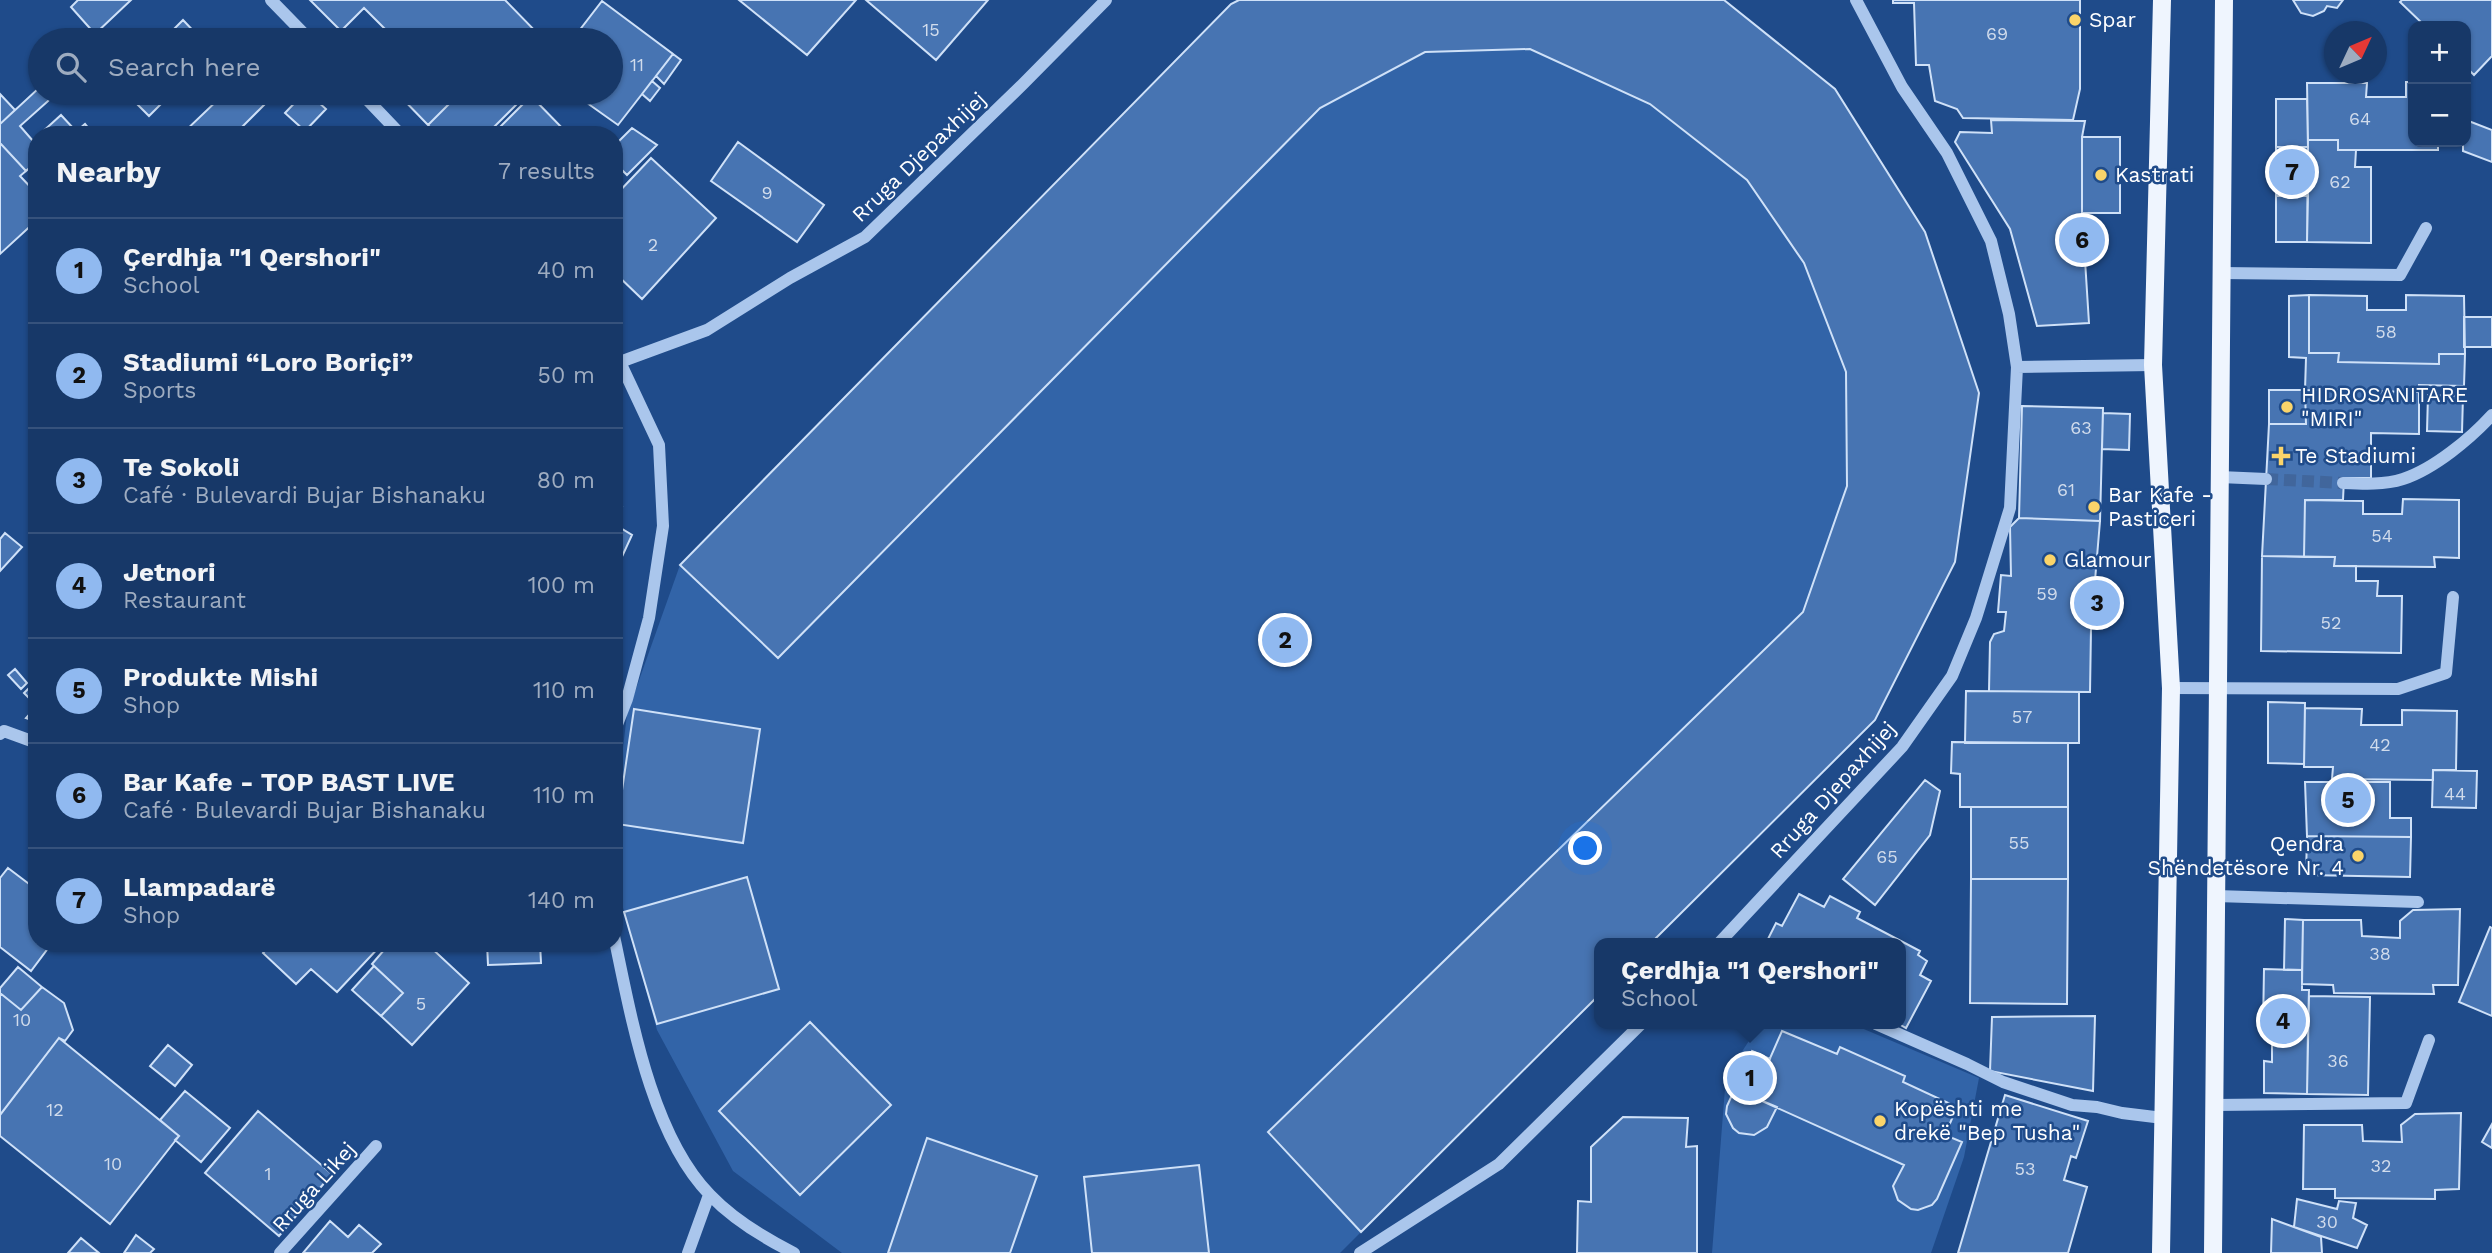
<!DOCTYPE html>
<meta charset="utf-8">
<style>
body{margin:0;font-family:"Work Sans",sans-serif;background:#203f6e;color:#f1f3f6}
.controls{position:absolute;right:21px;top:21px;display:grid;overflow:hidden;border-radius:14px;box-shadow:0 2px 5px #0004}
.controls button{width:63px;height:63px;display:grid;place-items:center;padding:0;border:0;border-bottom:2px solid #36527c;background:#173868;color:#f1f3f6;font:35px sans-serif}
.compass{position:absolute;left:2324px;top:21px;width:63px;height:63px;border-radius:50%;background:#173868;box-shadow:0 2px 5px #0004;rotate:46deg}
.you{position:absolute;left:1586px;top:849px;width:24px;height:24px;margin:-18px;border:5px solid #fff;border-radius:50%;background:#1a73e8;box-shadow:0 0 0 10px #1a73e833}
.badge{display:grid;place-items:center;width:46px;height:46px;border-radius:50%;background:#90b9f0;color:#111;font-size:23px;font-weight:700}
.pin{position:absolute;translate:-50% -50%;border:4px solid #fff;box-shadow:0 2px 7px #0006}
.popup{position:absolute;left:1594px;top:938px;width:312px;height:91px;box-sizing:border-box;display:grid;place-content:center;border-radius:14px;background:#173868;filter:drop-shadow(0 2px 5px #0005);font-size:23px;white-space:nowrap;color:#9eacc0}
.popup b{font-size:26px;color:#f1f3f6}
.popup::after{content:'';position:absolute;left:50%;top:100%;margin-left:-14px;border:14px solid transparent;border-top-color:#173868}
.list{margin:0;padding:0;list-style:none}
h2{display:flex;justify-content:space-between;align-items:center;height:91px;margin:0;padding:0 28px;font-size:30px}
h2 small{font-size:23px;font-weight:400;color:#9eacc0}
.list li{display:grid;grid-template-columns:46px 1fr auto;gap:21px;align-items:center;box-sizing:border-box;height:105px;padding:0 28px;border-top:2px solid #36527c}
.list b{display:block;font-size:26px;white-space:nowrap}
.list p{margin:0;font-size:23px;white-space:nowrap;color:#9eacc0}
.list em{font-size:23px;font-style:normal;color:#9eacc0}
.icon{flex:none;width:38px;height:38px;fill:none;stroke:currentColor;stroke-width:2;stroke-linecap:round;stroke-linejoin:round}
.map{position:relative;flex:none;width:2492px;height:1253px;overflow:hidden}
.search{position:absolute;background:#173868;box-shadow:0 2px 5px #0004;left:28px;top:28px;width:595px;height:77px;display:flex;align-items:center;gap:18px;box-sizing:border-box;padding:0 24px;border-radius:38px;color:#9eacc0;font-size:26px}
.panel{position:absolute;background:#173868;box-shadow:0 2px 5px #0004;left:28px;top:126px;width:595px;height:826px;border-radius:28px}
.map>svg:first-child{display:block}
.green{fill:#3264a8}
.building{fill:#4774b2;stroke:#cfe1f8;stroke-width:2}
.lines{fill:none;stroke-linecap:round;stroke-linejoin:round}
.minor-tunnel{stroke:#41669c;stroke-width:12;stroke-dasharray:12 6;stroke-linecap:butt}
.minor{stroke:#aac6ec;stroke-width:12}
.major{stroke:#eff5fe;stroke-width:18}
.poi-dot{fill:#fad46a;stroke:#1f4b8a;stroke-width:2.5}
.labels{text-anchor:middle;stroke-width:5;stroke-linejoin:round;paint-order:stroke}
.number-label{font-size:18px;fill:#d1dcec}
.poi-label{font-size:21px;fill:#fff;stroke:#1f4b8a;text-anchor:start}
.street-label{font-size:21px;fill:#fff;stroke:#1f4b8a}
</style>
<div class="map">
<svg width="2492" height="1253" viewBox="0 0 2492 1253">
<rect width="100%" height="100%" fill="#1f4b8a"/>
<path class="green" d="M1239,0H1724L1835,89L1925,232L1979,393L1955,562L1875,720L1651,943H1600L1599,994L1340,1253H842L733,1171L657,1030L615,879L614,823L627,714L680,565L1231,4Z
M1760,1024H1852L1979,1078L1964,1157L1931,1253H1712L1726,1076Z"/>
<path class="building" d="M78,0H131L95,34L71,7Z
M310,0H505L544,40H396L364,8L341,31Z
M739,0H856L807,55Z
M866,0H988L936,60Z
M1239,0H1724L1835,89L1925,232L1979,393L1955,562L1875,720L1651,943H1600V994L1361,1232L1268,1132L1803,612L1847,486L1846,372L1804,263L1747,180L1650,104L1530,49L1425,52L1320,108L778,658L680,565L1231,4Z
M1893,0H2080V89L2073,120L1963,118L1957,109L1935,101L1929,65H1916L1914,3H1893Z
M2293,0H2343L2337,8L2327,6L2324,11L2313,16L2301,13Z
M2402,0H2492V56L2474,75L2466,67V26H2425L2400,2Z
M602,1L673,54L618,125L573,93H611V40H572Z
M183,20L202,40H184L173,30Z
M173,30L184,40H163Z
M673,54L681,60L664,84L656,76Z
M652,81L660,88L650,101L642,94Z
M2406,82H2413V142H2438V150H2338V140H2308L2307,83H2367L2366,97H2406Z
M40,87V93H57L20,126L33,141L37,137V161L26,171L0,143V124Z
M126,93H172L149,116Z
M225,93H276L234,135L182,134Z
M304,93H308L326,109L305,131L285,113Z
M397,93H460L428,125Z
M460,93H511L508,96L516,105L486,135H437L428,125Z
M0,94L15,110L0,124Z
M531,96L569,135H492Z
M2276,99H2307L2308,147H2276Z
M61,115L73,128L65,135H39Z
M1991,120L2085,121L2082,137V213L2089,323L2037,326L2010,229L1955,142L1960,132L1992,133Z
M2466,120L2492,130V162L2463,151V142H2466Z
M85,124L94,135H72Z
M632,128L657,145L627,175L614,162V146Z
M2082,137H2120V213H2082Z
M2308,140H2338V150H2356L2355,167H2371V243L2307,242Z
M738,142L824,205L797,242L711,181Z
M0,143L26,171L20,176L37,194V220L0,254Z
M2276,147H2308V196H2276Z
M651,158L716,218L642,299L614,272V197Z
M2276,196H2308L2307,242H2276Z
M2309,295V353H2339L2338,362L2439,364V354H2465L2464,386L2419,385V392L2305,390L2306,358L2289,357V296Z
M2309,295L2367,296V310H2406V295L2464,296L2465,354H2439V364L2338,362L2339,353H2309Z
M2464,317H2492V347H2464Z
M2269,390H2305L2306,424H2269Z
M2305,390L2419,392V434L2371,433V478H2344L2343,500H2305L2304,557L2262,556L2269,424H2306Z
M2428,395L2463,396L2462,432L2427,431Z
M2022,406L2103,408L2100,521L2019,518Z
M2103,413L2130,414L2129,450L2102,449Z
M2403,499L2459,500V558L2434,557L2435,567L2334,566L2335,557H2304L2305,500L2363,501V514H2402Z
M614,500L622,507L614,520Z
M2019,518L2100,521L2091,628L2090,692L1989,691L1990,642L1994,634L2004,631L2006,612H1998L2001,575L2011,576L2010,527Z
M614,524L632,535L614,574Z
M5,533L22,547L0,571V539Z
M2262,556L2335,557L2334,566H2356V581H2378L2377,596H2402L2401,653L2261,651Z
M15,669L27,683L21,689L8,675Z
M37,680V706L24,693Z
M1966,691L2079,692V743H1965Z
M2268,702L2305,703L2304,764L2268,763Z
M37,706V722L26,718Z
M2305,708L2362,709L2361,725H2402V710L2457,711L2456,770H2433V780L2332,779L2333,767H2304Z
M634,709L760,729L743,843L617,824Z
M1952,742L2068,743V807H1960V774L1951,773Z
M2433,770L2477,771L2476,808L2432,807Z
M1925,780L1940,791L1930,835L1875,905L1843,879Z
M2305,782H2390V818H2411V837L2307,836Z
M1971,807H2068V879H1971Z
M2307,836L2411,837L2410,877L2306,875Z
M8,868L37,890V943H52L31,971L0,947V878Z
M747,877L779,989L657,1024L624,912Z
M1971,879H2068L2067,1004L1970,1003Z
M1799,894L1824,907L1830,896L1860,912L1857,918L1920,951L1918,955L1927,961L1920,975L1931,981L1906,1028L1899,1024H1900V943H1766L1776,923L1782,926Z
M2460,909L2458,985H2433L2434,994L2334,993L2333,985L2302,984L2303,920H2361L2362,936L2400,938V921L2413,910Z
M2285,919L2303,920L2302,970H2284Z
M2490,927L2492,928V1016L2459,1002Z
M272,943H383L337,992L311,969L296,984L263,953Z
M390,943H426L469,983L412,1045L381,1016L403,993L372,964Z
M487,943H540L541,963L488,965Z
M374,966L403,993L381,1016L352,990Z
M18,967L42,987L21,1010L0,993V988Z
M2264,969L2302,970V990H2309L2308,1029L2263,1027Z
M42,987L64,1003L73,1030L65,1041L59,1038L0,1115V993L21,1010Z
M2309,996L2370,997L2368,1095L2307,1094Z
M2095,1016L2093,1091L1990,1071L1992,1017Z
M810,1022L891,1105L800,1195L719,1111Z
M2272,1028L2308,1029L2307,1094L2264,1093V1061L2272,1062Z
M1782,1031L1837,1054L1840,1047L1905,1076L1903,1082L1957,1107L1945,1135L1962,1142L1937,1199L1932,1205L1918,1210L1911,1209L1898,1200L1893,1186L1904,1165L1753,1097Z
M59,1038L179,1136L110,1224L0,1136V1115Z
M168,1045L192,1065L175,1086L150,1066Z
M1752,1051L1770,1059L1753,1097L1777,1107L1767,1127L1754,1135L1739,1133L1733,1128L1726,1114L1727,1106Z
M185,1091L230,1128L201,1162L175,1140L179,1136L160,1120Z
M2005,1095L2088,1121L2076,1158L2071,1156L2064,1180L2087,1187L2068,1253H1958Z
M258,1111L332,1174L279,1236L205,1173Z
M2461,1113L2459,1189L2435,1190V1199L2335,1198V1189H2303L2304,1125H2362L2363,1141L2402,1142L2401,1125L2415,1114Z
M1623,1117L1688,1118L1686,1147L1697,1146V1253H1577L1578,1201L1591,1202V1147Z
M2492,1124V1148L2482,1142Z
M927,1138L1037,1176L1010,1253H888Z
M1199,1165L1209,1253H1092L1084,1177Z
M2297,1199L2337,1209L2339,1201L2356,1203L2353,1218L2367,1225L2357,1248L2294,1227Z
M2272,1219L2321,1237L2322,1253H2271Z
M330,1221L348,1237L359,1225L381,1244L372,1253H303Z
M136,1235L154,1249L150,1253H124Z
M81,1238L99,1253H68Z"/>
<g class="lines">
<path class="minor-tunnel" d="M2266,479L2343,483"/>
<path class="minor" d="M271,0L310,40
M361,93L401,135
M2221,273L2400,275L2426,228
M614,355L620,362L659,445L663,526L649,618L627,699L614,732
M620,362L707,330L790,278L865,237L1023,84L1106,0
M2017,367L2153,365
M2220,477L2266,479
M2343,483C2364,484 2384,485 2403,479C2434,469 2471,438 2492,415
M2171,688L2398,689L2446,673L2453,597
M0,734L4,731L37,743
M2216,896L2418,902
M614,936C631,1016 651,1135 710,1195C733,1219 764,1238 794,1253
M1719,943L1902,747L1952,676L1976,618L2010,508L2017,367L2009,314L1991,241L1947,153L1902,87L1856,0
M1876,1024L1967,1064L2003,1082L2072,1105L2097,1107L2122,1113L2163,1118
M2214,1105L2406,1103L2429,1040
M280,1253L376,1146
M688,1253L709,1195
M1360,1253L1499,1164L1641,1024"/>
<path class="major" d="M2161,1253L2171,688L2153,365L2162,0
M2213,1253L2224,0"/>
</g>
<g class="poi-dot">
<circle cx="2075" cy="20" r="7"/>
<circle cx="2101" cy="175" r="7"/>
<circle cx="2287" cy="407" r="7"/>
<path d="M2277.5 445.5h7v7h7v7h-7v7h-7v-7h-7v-7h7z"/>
<circle cx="2094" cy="507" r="7"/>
<circle cx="2050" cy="560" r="7"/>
<circle cx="2358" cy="856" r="7"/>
<circle cx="1880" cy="1121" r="7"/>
</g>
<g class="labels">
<g class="number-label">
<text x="931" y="36">15</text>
<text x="1997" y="40">69</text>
<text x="637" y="71">11</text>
<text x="2360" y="125">64</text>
<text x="2340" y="188">62</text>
<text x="767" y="199">9</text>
<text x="653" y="251">2</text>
<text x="2386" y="338">58</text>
<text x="2081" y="434">63</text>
<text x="2066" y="496">61</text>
<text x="2382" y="542">54</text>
<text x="2047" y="600">59</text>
<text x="2331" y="629">52</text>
<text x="2022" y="723">57</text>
<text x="2380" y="751">42</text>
<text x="2455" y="800">44</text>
<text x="2019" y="849">55</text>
<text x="1887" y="863">65</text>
<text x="2380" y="960">38</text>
<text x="421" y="1010">5</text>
<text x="22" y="1026">10</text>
<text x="2338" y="1067">36</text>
<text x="55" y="1116">12</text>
<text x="113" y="1170">10</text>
<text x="2381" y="1172">32</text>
<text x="2025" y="1175">53</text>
<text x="268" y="1180">1</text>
<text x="2327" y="1228">30</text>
</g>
<g class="poi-label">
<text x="2089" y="27">Spar</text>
<text x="2115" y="182">Kastrati</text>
<text x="2301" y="402">HIDROSANITARE<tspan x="2301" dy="24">"MIRI"</tspan></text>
<text x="2295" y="463">Te Stadiumi</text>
<text x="2108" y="502">Bar Kafe -<tspan x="2108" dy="24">Pasticeri</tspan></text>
<text x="2064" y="567">Glamour</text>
<text x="2344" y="851" text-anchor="end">Qendra<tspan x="2344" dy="24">Shëndetësore Nr. 4</tspan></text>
<text x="1894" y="1116">Kopështi me<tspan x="1894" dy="24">drekë "Bep Tusha"</tspan></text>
</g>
<g class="street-label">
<text transform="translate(919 157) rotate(-44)" y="7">Rruga Djepaxhijej</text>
<text transform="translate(1833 790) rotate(-48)" y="7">Rruga Djepaxhijej</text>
<text transform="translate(314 1187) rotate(-48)" y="7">Rruga Likej</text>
</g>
</g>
</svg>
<div class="controls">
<button>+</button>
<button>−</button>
</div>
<svg class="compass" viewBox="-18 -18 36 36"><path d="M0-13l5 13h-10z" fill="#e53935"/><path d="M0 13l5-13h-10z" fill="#9eacc0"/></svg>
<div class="you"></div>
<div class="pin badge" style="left:1750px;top:1078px">1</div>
<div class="popup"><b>Çerdhja &quot;1 Qershori&quot;</b>School</div>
<div class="pin badge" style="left:1285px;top:640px">2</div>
<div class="pin badge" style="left:2097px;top:603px">3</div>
<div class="pin badge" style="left:2283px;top:1021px">4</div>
<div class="pin badge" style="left:2348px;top:800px">5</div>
<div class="pin badge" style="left:2082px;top:240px">6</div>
<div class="pin badge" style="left:2292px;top:172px">7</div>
<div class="search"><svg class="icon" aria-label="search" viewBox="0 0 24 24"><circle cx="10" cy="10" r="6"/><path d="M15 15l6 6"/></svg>Search here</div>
<section class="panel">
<h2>Nearby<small>7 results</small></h2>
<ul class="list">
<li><span class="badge">1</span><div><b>Çerdhja &quot;1 Qershori&quot;</b><p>School</p></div><em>40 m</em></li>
<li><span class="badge">2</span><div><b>Stadiumi “Loro Boriçi”</b><p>Sports</p></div><em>50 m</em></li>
<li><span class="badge">3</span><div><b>Te Sokoli</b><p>Café · Bulevardi Bujar Bishanaku</p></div><em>80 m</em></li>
<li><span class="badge">4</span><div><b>Jetnori</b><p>Restaurant</p></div><em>100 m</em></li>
<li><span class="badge">5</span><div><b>Produkte Mishi</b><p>Shop</p></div><em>110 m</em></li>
<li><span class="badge">6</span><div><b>Bar Kafe - TOP BAST LIVE</b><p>Café · Bulevardi Bujar Bishanaku</p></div><em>110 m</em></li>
<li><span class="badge">7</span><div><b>Llampadarë</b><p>Shop</p></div><em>140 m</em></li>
</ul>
</section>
</div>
